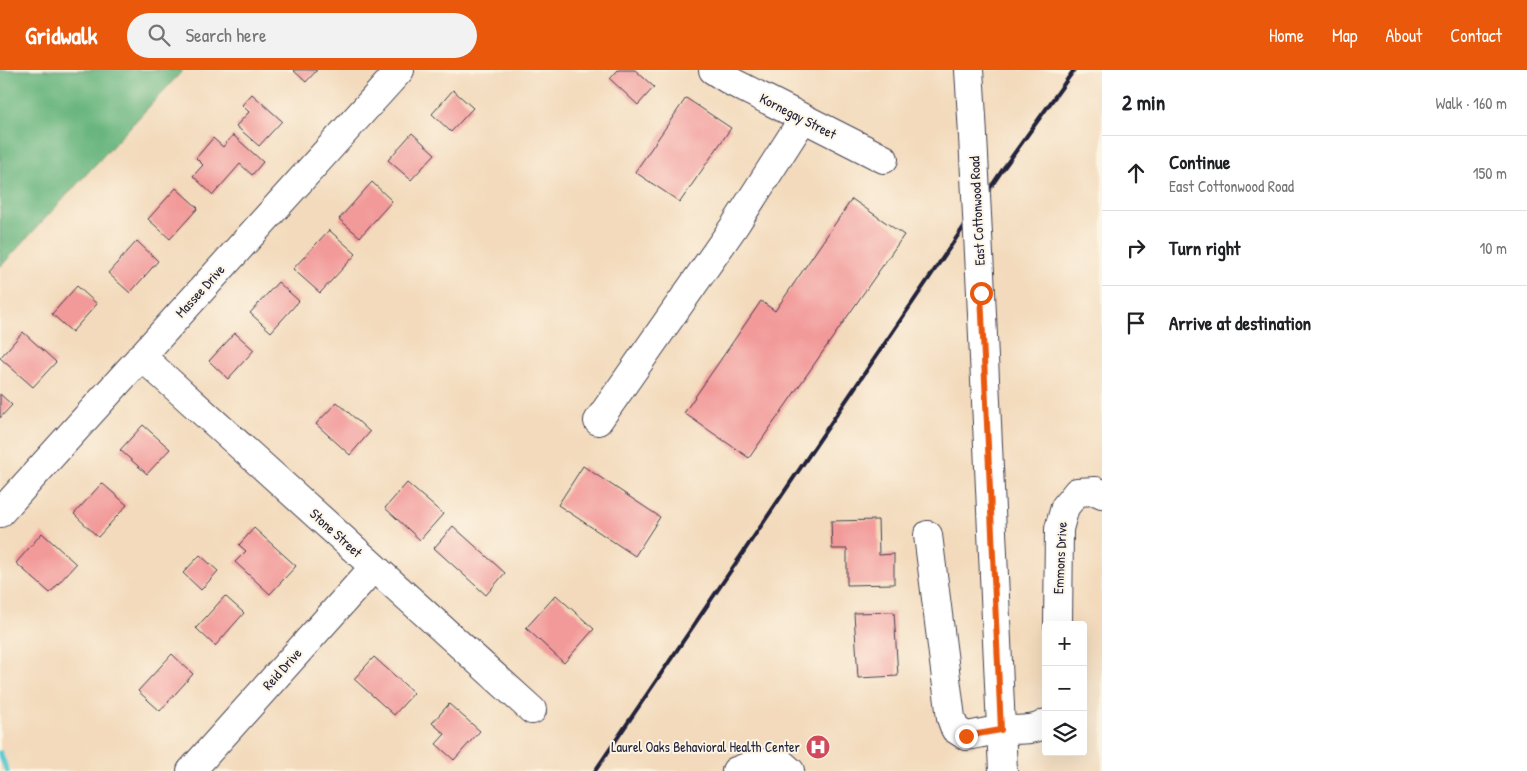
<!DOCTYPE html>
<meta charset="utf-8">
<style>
body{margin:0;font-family:"Patrick Hand",sans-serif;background:#f2f2f2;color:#202124}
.controls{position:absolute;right:15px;bottom:15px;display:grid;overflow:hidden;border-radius:5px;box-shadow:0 5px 20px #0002}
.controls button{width:45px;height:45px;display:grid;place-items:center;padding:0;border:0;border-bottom:1px solid #e0e0e0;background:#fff;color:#202124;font:25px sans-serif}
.stop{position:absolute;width:15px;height:15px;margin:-11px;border:4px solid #ea580c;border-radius:50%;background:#fff}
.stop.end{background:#ea580c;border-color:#fff;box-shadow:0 1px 5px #0008}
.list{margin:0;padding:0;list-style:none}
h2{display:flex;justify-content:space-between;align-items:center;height:65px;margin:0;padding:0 20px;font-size:21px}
h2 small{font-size:16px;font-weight:400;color:#757577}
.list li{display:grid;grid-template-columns:32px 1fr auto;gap:15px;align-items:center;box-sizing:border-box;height:75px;padding:0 20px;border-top:1px solid #e0e0e0}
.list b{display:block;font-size:19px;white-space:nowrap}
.list p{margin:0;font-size:16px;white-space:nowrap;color:#757577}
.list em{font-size:16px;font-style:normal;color:#757577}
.icon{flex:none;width:28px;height:28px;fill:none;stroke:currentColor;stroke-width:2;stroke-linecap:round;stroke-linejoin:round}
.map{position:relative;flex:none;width:1102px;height:701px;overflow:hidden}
header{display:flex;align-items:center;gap:30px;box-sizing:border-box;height:70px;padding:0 25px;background:#ea580c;color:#fff}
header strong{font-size:24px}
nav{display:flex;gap:28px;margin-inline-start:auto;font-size:18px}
.search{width:350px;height:45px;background:#f2f2f2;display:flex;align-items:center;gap:12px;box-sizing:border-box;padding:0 18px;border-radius:28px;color:#757577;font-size:19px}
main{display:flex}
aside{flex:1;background:#fff}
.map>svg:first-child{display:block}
.forest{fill:#68b57e;stroke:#456c5c}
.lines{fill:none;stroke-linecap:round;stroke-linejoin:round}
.stream{stroke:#5dc9d3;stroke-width:5.5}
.building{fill:#f29999}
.minor-casing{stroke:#413e4e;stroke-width:30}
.major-casing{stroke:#413e4e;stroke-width:30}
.minor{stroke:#fff;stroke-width:28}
.major{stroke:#fff;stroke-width:28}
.rail{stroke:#22223b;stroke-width:4}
.major-bridge-casing{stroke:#413e4e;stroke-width:30;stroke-linecap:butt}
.major-bridge{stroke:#fff;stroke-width:28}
.route{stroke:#ea580c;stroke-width:6}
.labels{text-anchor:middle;stroke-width:4;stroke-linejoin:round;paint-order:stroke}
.street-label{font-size:14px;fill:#22223b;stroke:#fcf5e5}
.poi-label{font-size:14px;fill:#22223b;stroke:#fcf5e5;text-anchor:end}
</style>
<header>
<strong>Gridwalk</strong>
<div class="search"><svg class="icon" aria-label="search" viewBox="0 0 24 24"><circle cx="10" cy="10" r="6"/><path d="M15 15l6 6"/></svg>Search here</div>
<nav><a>Home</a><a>Map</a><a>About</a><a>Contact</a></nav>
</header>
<main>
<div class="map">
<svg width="1102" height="701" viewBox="0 0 1102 701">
<rect width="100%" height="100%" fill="#fcf5e5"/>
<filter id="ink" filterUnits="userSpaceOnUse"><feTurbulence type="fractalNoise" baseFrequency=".02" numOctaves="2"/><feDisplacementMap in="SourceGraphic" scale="10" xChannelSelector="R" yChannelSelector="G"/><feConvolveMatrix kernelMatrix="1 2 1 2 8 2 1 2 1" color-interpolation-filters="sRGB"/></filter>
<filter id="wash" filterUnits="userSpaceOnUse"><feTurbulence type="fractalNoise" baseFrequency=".0096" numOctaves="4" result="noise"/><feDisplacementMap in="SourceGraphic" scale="20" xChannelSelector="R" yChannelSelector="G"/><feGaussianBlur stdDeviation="1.12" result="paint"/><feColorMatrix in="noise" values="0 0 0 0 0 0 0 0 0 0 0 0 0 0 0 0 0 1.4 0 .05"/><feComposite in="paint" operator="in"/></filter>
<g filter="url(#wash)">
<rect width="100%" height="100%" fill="#f3dabc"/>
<path class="forest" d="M0,0H183L0,197Z"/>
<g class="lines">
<path class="stream" d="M0,683L7,701"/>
</g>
<g id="blocks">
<path class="building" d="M293,0H317L306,12Z
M618,0H635L654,17L638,35L610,9Z
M453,20L473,38L451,62L432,44Z
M252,24L282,51L259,76L236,56L249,42L242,35Z
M686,28L731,58L680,132L635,102Z
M412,63L435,84L411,110L388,90Z
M233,65L263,92L252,105L240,94L213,125L193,106L203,95L196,88L213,68L223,77Z
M372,112L392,131L360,167L339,149Z
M176,118L198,138L170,169L148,149Z
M852,129L904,165L749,388L684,343L761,231L775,241Z
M329,160L356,184L320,223L293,199Z
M137,171L158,191L130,223L108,203Z
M278,212L299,231L271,262L250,243Z
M77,216L97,234L72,262L52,244Z
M23,262L56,292L33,317L0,288Z
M235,263L254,280L228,309L209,291Z
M0,324L12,335L0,348Z
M337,332L370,362L350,385L316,354Z
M143,355L170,379L147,404L120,380Z
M583,396L660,447L635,486L558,435Z
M102,413L127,435L98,467L74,444Z
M407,413L443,444L420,470L385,438Z
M878,450L879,485L894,484V514L847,515V479H832L831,451Z
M453,456L505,503L486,525L434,478Z
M254,458L296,496L270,524L235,492L246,481L239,475Z
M42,463L76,494L50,523L16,493Z
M200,485L218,501L201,520L183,503Z
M556,525L594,559L564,593L526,558Z
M225,526L244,543L215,576L196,558Z
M894,542L898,606L858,608L854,543Z
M172,584L193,604L160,641L138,621Z
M374,587L414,623L394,645L354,609Z
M449,634L480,661L454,690L436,674L445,664L432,653Z"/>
</g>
</g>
<g filter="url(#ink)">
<use href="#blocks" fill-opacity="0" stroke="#413e4e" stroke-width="1"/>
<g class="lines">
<defs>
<path id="minor" d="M713,0L732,12L884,89
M141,286L532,640
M598,351L735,155L803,49
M0,443L400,0
M928,465L951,648L955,659L966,666C978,664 991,661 1003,660C1017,659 1033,662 1046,653
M1058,555L1059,459L1065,437L1077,422L1096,421L1102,424
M191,701L374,497
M736,701L757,693H781L790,701"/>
<path id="major" d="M969,0L972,47
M981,223L1003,701"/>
</defs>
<use href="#minor" class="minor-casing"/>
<use href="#major" class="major-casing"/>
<use href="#minor" class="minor"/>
<use href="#major" class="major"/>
<path class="rail" d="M595,701L1003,99L1074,0"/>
<defs>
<path id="major-bridge" d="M972,47L981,223"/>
</defs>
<use href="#major-bridge" class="major-bridge-casing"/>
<use href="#major-bridge" class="major-bridge"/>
</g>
</g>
<g class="lines" filter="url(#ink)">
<path class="route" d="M966,666L1001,660L981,223"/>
</g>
<defs>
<symbol id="hospital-disc" viewBox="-11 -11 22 22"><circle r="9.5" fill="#d1495b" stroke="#fcf5e5"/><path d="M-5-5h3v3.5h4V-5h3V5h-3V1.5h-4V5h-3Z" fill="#fff"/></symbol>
</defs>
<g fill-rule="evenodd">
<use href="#hospital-disc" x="804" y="663" width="28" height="28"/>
</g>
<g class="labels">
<g class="street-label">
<text transform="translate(798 46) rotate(27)" y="5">Kornegay Street</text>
<text transform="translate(977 141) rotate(-93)" y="5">East Cottonwood Road</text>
<text transform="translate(200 221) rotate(-48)" y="5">Massee Drive</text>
<text transform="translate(336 463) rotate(42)" y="5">Stone Street</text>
<text transform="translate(1060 488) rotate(-87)" y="5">Emmons Drive</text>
<text transform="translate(282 599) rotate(-48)" y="5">Reid Drive</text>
</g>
<g class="poi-label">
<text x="800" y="682">Laurel Oaks Behavioral Health Center</text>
</g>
</g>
</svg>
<div class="controls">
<button>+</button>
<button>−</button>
<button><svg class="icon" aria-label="layers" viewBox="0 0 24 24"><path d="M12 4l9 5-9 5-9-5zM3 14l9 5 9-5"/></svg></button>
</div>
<div class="stop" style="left:981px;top:223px"></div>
<div class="stop end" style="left:966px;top:666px"></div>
</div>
<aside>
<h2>2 min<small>Walk · 160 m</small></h2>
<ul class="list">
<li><svg class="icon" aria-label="ahead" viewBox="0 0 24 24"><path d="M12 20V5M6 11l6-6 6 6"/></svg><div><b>Continue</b><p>East Cottonwood Road</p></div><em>150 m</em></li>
<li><svg class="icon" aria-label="right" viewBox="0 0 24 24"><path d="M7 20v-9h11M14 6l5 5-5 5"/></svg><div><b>Turn right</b></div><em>10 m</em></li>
<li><svg class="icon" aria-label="arrive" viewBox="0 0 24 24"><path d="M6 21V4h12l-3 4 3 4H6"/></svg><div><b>Arrive at destination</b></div></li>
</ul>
</aside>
</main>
